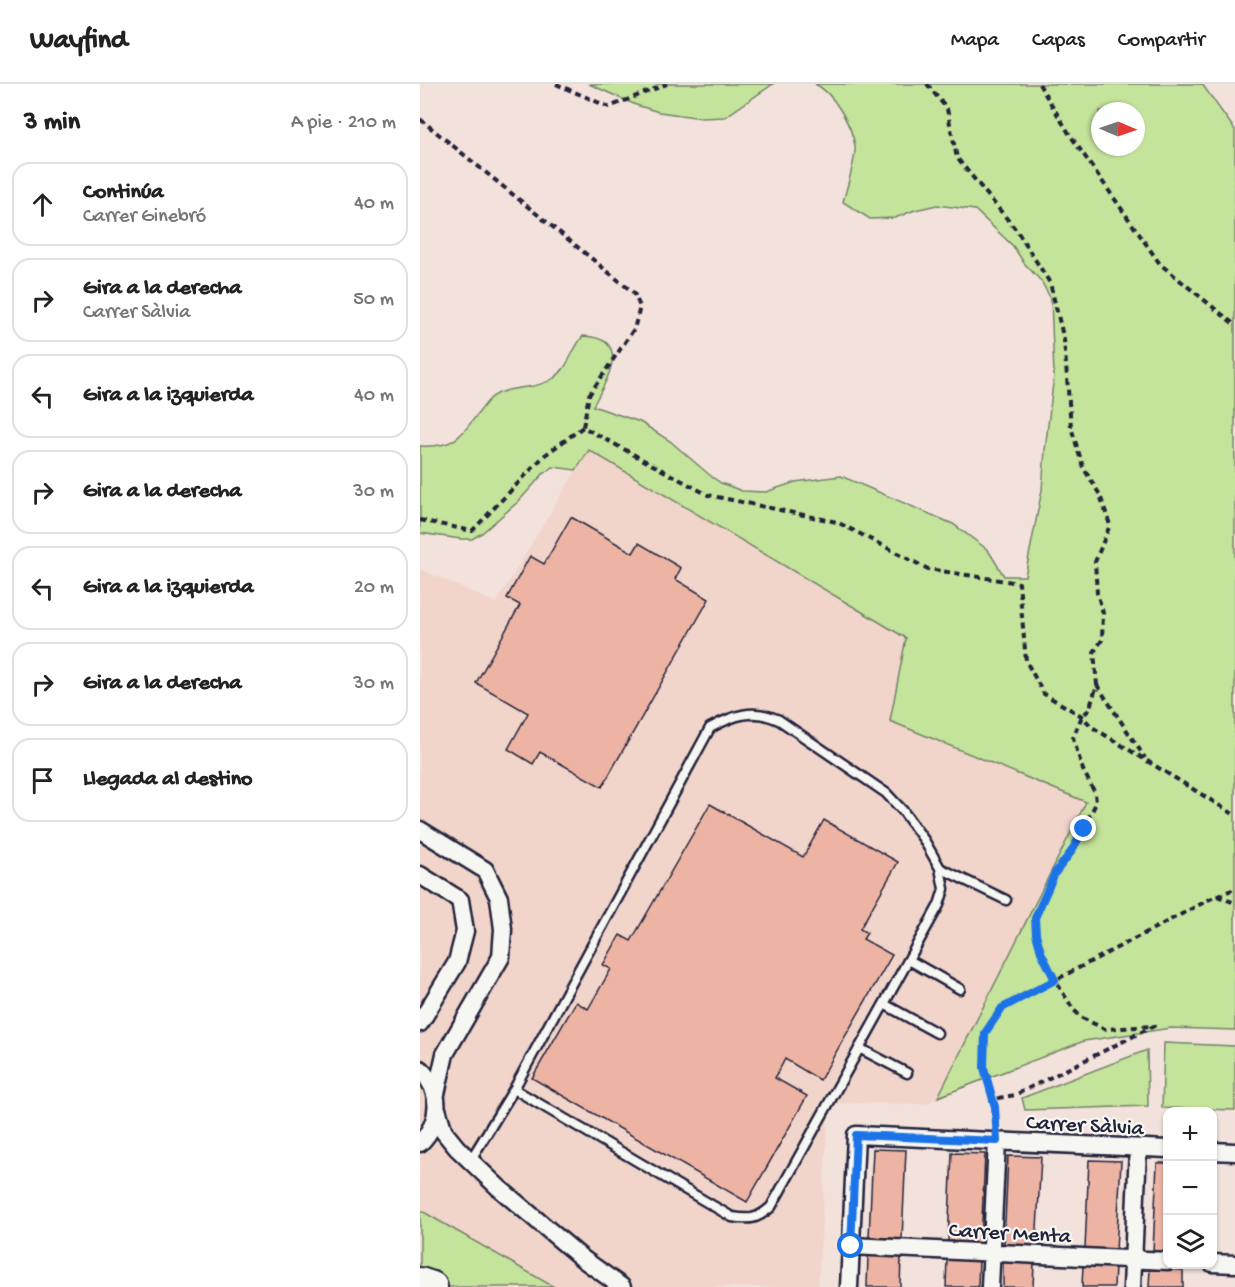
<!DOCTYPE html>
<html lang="es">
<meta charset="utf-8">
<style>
body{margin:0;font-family:"Gochi Hand",sans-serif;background:#f6f6f6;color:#222}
.controls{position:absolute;right:18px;bottom:18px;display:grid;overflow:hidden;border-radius:12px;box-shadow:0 2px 4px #0004}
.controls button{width:54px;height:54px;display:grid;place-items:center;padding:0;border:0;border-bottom:2px solid #e0e0e0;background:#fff;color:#222;font:30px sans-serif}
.compass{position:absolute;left:671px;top:18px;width:54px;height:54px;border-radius:50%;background:#fff;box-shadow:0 2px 4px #0004;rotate:92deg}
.stop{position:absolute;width:18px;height:18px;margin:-14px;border:4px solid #1a73e8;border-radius:50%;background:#fff}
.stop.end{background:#1a73e8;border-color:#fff;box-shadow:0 2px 6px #0008}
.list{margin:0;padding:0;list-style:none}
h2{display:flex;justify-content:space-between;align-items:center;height:78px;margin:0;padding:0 24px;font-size:26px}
h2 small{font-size:20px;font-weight:400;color:#767676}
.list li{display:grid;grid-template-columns:39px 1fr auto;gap:18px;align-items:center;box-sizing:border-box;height:84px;margin:0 12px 12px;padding:0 12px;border:2px solid #e0e0e0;border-radius:18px}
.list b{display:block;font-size:22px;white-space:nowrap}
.list p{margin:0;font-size:20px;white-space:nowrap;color:#767676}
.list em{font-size:20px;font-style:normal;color:#767676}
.icon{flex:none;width:33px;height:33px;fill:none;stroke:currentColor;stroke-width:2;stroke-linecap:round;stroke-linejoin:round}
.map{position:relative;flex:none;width:815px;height:1203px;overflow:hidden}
header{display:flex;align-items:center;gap:36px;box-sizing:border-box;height:84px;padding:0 30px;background:#fff;border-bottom:2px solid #e0e0e0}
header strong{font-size:28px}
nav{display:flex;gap:33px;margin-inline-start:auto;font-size:21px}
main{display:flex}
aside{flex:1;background:#fff}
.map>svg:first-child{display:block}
.built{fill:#f1d4ca}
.green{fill:#c4e39b;stroke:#73826b;stroke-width:1.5;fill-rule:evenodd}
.building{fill:#edb4a4;stroke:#22223b;stroke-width:1.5}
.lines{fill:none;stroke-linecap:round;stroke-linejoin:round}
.lane-casing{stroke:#22223b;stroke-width:13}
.street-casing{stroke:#22223b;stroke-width:21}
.highway-casing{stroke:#22223b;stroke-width:34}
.path{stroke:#22223b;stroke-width:4;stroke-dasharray:6 4.5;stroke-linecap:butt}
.lane{stroke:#f6f6f2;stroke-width:8}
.street{stroke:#f6f6f2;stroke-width:16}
.highway{stroke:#f6f6f2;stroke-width:30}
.route{stroke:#1a73e8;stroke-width:8}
.labels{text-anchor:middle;stroke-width:4.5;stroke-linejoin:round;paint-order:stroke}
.street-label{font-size:22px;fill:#22223b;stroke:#f6f6f2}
</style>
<header>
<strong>Wayfind</strong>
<nav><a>Mapa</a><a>Capas</a><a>Compartir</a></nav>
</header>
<main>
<aside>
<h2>3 min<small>A pie · 210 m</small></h2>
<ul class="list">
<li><svg class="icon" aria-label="ahead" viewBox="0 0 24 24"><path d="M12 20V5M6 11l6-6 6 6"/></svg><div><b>Continúa</b><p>Carrer Ginebró</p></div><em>40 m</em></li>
<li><svg class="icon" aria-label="right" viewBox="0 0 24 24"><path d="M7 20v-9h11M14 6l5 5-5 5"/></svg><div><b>Gira a la derecha</b><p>Carrer Sàlvia</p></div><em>50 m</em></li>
<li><svg class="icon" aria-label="left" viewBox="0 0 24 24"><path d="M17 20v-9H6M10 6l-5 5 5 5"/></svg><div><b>Gira a la izquierda</b></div><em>40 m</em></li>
<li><svg class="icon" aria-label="right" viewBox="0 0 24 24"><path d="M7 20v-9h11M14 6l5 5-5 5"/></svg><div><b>Gira a la derecha</b></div><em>30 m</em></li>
<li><svg class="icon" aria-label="left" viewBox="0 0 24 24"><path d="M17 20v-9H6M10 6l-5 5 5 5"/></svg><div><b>Gira a la izquierda</b></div><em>20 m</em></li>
<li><svg class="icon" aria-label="right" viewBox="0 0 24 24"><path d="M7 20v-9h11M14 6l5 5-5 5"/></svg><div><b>Gira a la derecha</b></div><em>30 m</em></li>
<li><svg class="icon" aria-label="arrive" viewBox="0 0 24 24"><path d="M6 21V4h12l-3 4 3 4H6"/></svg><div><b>Llegada al destino</b></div></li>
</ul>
</aside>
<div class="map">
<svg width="815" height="1203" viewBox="0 0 815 1203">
<rect width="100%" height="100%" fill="#f3e2db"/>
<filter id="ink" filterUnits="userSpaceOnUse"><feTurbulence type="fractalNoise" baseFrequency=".0167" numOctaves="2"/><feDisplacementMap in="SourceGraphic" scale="12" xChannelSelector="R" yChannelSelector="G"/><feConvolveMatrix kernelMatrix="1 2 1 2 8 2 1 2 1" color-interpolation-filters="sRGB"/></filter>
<g filter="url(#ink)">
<path class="built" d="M168,366L487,554L470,637L666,718L518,1013L507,1020L409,1019L398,1203H134L0,1126V485L76,519Z"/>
<path class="green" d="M169,0H353L305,33L282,34L239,28L216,21Z
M395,0H782L815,46V946L751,944L664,957L518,1013L666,718L470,637L486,554L169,366L156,386L133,383L123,390L99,417L62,449L52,455H41L0,449V362C36,364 40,352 60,327C64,322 68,316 72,313C90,300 115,307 134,294C148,285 152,265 163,252C214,254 186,297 173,322L220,338L250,357L292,393L301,399L322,407L346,408L375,398L421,392L533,440L568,466L584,492H605L622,406L625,366L634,291L631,215L621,197L604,179L593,162L555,126L517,121L495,126L475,134L450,135L423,118C426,106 437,72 435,62C432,42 413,8 395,0ZM680,27H716V63H680Z
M744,959L815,962V1026L742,1024Z
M727,966L728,1022L605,1026L602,1014Z
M0,1126L134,1203H0Z"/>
<path class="building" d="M151,433L213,469L219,459L261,484L255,495L289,515L182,703L120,668L113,680L88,665L108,629L56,599L100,521L87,514L110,472L124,480Z
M290,720L383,773L404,736L478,778L440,845L447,849L443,855L472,871L400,996L365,975L355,994L387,1012L327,1118L112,994L156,918L168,925L191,885L183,881L200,851L211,857Z
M453,1065L486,1066L482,1155L449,1153Z
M532,1069L565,1070L561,1159L528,1157Z
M588,1072L621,1073L616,1163L584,1161Z
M669,1076L701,1077L696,1167L665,1165Z
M737,1079H748V1168H733Z
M448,1171L481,1172L480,1203H447Z
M527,1174L559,1175L558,1203H526Z
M583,1178L614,1179L613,1203H583Z
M663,1181L695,1182L694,1203H662Z
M730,1184L763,1186V1203H729Z"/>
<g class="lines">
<defs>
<path id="lane" d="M520,784L586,816
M489,876L540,905
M464,920L517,949
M439,964L487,989
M50,1077L94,1005L290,644C314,631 333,624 359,636L466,709L483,727L504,756L520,784L524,805L519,821L351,1123C337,1135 331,1136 312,1133L94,1005"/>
<path id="street" d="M0,746L65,786L79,814L83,845L81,873L25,970L16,1010
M0,791L40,816L45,847L37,878L0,939
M0,985C22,1007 22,1037 0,1059
M17,1025L24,1048L37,1064L79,1104L163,1175L202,1203
M792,1067L815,1068
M431,1162L748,1177
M792,1179L815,1180
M429,1203L436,1051L748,1065
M570,1203L577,1057
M712,1203L718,1064"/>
<path id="highway" d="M0,1199L12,1203"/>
</defs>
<use href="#lane" class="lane-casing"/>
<use href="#street" class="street-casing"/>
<use href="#highway" class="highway-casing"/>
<path class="path" d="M136,0L189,23L247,0
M507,0L527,25L537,74L597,147L630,199L644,256L651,343L663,383L680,411L690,441L675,478L677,509L683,529L682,556L674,568L677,601L669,626L662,632L653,654L663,686L675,709L676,719L652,768L635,789L615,834L616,850L621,868L635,896L653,925L662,934L685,945L734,942L595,1011L573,1015
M619,0L650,51L740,180L815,241
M0,35L214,209L220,223L214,245L169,311L163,343
M0,436L52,447L125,371L163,343L288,411L417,438L508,485L599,499L606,577L624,610L662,632L672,643L815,731
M677,601L725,674
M797,812L815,819
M576,1042L575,1023L564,984L565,949L582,924L796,812L815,805"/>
<use href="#lane" class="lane"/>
<use href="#street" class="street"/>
<use href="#highway" class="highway"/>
</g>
</g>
<g class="lines" filter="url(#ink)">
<path class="route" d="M431,1162L436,1051L577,1057L575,1023L564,984L565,949L582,924L635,896L621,868L616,850L615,834L635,789L651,768L664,745"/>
</g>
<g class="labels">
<g class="street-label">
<text transform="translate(665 1039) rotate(3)" y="8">Carrer Sàlvia</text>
<text transform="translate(590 1147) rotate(3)" y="8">Carrer Menta</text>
</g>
</g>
</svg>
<div class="controls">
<button>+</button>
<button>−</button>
<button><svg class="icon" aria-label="layers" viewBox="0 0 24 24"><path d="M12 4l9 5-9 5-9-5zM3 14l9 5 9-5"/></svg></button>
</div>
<svg class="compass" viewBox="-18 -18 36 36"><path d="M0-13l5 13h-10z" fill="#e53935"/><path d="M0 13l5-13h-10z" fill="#767676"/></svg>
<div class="stop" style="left:431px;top:1162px"></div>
<div class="stop end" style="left:664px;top:745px"></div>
</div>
</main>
